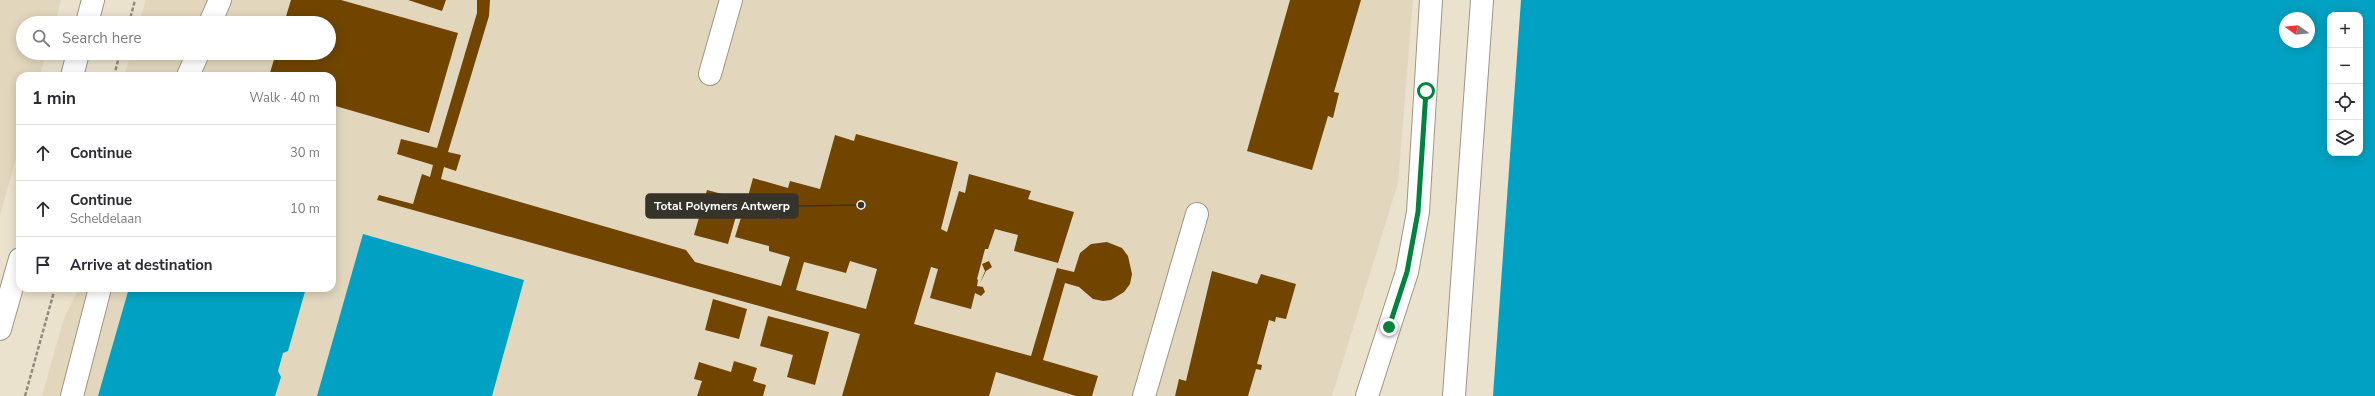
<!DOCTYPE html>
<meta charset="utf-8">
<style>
body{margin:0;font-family:"Nunito Sans",sans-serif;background:#f7f7f7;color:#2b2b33}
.controls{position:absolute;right:12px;top:12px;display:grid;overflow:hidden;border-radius:8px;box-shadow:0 2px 10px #0003}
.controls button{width:36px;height:36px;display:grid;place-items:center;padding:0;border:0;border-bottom:1px solid #e1e1e2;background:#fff;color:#2b2b33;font:20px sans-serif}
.compass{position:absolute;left:2279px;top:12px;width:36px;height:36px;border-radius:50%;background:#fff;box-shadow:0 2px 10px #0003;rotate:285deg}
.stop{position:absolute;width:12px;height:12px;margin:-9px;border:3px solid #00833e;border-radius:50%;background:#fff}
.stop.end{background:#00833e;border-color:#fff;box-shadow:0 1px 4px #0008}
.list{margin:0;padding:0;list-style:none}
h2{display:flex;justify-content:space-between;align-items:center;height:52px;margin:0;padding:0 16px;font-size:17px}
h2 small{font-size:13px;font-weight:400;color:#7c7c81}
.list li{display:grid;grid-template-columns:26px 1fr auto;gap:12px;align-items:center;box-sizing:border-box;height:56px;padding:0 16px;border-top:1px solid #e1e1e2}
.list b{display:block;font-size:15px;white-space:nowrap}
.list p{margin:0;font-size:13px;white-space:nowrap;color:#7c7c81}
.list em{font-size:13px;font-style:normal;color:#7c7c81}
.icon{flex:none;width:22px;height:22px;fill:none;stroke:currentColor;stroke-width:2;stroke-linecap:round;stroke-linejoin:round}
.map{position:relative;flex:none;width:2375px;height:396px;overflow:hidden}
.search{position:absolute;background:#fff;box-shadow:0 2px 10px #0003;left:16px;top:16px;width:320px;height:44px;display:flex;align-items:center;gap:10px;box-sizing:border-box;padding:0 14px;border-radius:22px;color:#7c7c81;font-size:15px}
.panel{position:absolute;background:#fff;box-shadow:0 2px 10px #0003;left:16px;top:72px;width:320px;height:220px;border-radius:12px}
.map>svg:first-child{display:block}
.built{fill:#e2d7bd}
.water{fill:#00a1c2;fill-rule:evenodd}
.building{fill:#714500;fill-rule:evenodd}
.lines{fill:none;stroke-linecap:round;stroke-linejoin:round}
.minor-casing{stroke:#9e9684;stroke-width:24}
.major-casing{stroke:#9e9684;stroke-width:24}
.path{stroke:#938c7e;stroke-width:2.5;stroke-dasharray:4 2;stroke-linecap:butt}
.minor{stroke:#fff;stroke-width:22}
.major{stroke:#fff;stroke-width:22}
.route{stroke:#00833e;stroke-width:5}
.leader{fill:none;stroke:#36332b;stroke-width:1.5}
.callout-dot{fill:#36332b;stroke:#fff;stroke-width:1.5}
.callout{fill:#36332b;stroke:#36332b;stroke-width:1.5}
.callout-label{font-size:12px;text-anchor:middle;font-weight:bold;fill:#fff}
</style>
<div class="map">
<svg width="2375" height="396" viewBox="0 0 2375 396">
<rect width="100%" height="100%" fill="#ebe2ce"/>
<path class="built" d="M0,0H61L55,23H23V53H46L40,76H20V145L0,215Z
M146,0H1413L1398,183L1332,396H42L64,318L79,288H332V76H124L131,53H329V23H139Z"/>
<path class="water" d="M1521,0H2375V396H1493ZM2330,15H2360V153H2330ZM2285,18H2309V42H2285Z
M363,234L524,280L492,396H317Z
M129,288H306L288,351L283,353L278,371L281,377L275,396H98Z"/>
<path class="building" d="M291,0H341L458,33L429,133L332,105V76H269L276,53H329V23H284Z
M408,0H446L442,11Z
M477,0H490L489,16L448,152L461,155L456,171L444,167L441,179L686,250L695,262L781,286L790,257L769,251V246L735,237L744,208L779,219L780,213L746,204L753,178L788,188L790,181L820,189L835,135L854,141L856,134L958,162L941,229L947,232L959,191L965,193L969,174L1031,191L1028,199L1074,212L1058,263L1014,251L1018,235L995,229L988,249H985L977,279L978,280L977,286L983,287L985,292L981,296L975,293L971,309L930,298L938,269L931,267L914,324L1031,356L1057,268L1074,272L1080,253L1091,244L1107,242L1122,248L1128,256L1132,274L1130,284L1124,292L1111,300L1103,301L1093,299L1079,287L1065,283L1043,360L1098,376L1092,396H1076L996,372L989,396H842L860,334L377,200L379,195L413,204L422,174L430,177L433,165L397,154L401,139L437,148L477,13ZM850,261L877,269L866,309L796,290L804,262L846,273Z
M1290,0H1361L1334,92L1339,93L1333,118L1328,116L1312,170L1247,151Z
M707,190L741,199L728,244L694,235Z
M989,261L992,267L986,271L980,283L985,271L982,264Z
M1212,271L1257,284L1261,274L1296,284L1286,319L1276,317L1275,322L1269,320L1257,364L1262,365L1261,370L1256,369L1248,396H1175L1179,379L1186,381Z
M713,299L747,309L739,339L705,330Z
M768,316L829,332L815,385L787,377L793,355L760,346Z
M734,361L757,368L753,381L766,385L763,396H697L702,381L694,379L699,362L731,372Z"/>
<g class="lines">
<defs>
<path id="minor" d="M210,23L220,0
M710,74L731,0
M188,76L198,53
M72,396L100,288
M1144,396L1197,214
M1367,396L1407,272L1418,212L1431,0
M1454,396L1482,0"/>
<path id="major" d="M87,23L93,0
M72,76L78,53
M0,329L20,259"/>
</defs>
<use href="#minor" class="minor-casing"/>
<use href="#major" class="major-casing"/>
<path class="path" d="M129,23L135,0
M114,76L120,53
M25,396L55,288"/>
<use href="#minor" class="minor"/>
<use href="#major" class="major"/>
</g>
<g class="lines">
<path class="route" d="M1389,327L1407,272L1418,212L1426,91"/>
</g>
<path class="leader" d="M861 205L798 206"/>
<circle class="callout-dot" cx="861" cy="205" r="4"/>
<rect class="callout" x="646" y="194" width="152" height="24" rx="4"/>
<g class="callout-label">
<text x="722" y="210">Total Polymers Antwerp</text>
</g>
</svg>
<div class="controls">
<button>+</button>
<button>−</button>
<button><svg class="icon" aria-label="locate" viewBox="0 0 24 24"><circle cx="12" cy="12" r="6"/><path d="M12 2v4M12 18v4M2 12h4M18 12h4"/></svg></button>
<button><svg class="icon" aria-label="layers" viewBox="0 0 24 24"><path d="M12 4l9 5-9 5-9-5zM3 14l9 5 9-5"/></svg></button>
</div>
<svg class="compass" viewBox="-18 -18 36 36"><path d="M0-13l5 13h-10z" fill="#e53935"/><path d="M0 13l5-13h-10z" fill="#7c7c81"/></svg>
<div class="stop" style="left:1426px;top:91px"></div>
<div class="stop end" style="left:1389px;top:327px"></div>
<div class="search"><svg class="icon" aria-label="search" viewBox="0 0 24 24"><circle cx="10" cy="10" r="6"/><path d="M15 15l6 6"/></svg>Search here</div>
<section class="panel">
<h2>1 min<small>Walk · 40 m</small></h2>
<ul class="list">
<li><svg class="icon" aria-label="ahead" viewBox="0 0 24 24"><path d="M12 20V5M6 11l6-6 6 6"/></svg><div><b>Continue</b></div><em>30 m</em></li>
<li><svg class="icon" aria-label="ahead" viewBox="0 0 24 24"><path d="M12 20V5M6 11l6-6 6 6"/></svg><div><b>Continue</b><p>Scheldelaan</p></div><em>10 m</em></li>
<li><svg class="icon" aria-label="arrive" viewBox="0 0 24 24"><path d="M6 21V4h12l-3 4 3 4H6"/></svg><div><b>Arrive at destination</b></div></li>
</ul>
</section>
</div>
